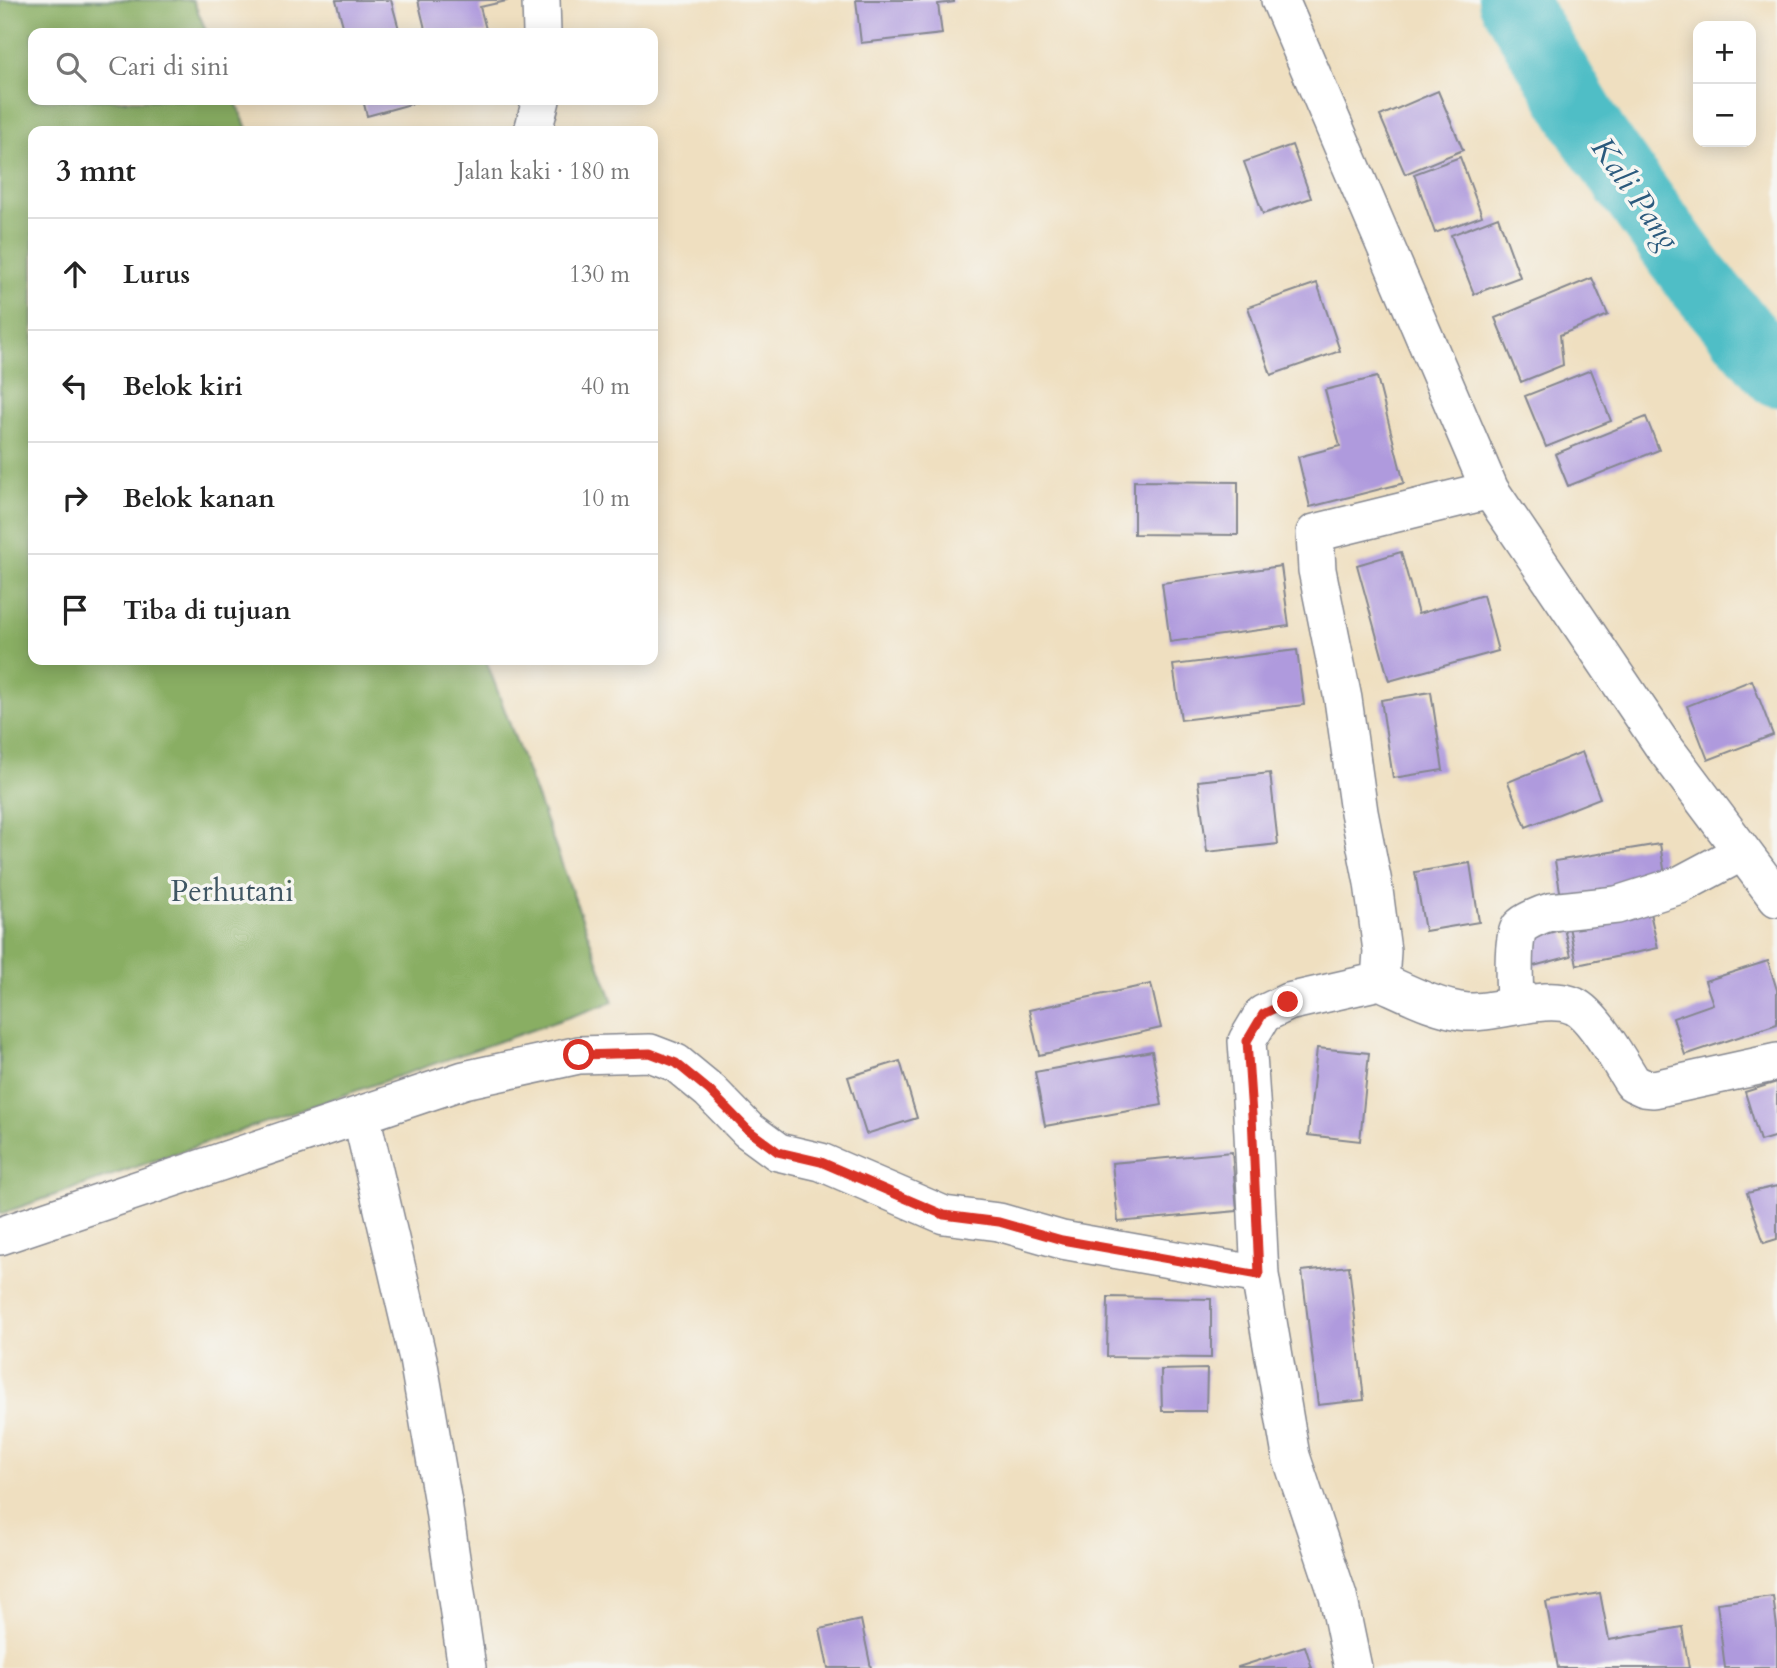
<!DOCTYPE html>
<html lang="id">
<meta charset="utf-8">
<style>
body{margin:0;font-family:Cardo,serif;background:#f2f2f2;color:#222}
.controls{position:absolute;right:21px;top:21px;display:grid;overflow:hidden;border-radius:14px;box-shadow:0 4px 18px #0003}
.controls button{width:63px;height:63px;display:grid;place-items:center;padding:0;border:0;border-bottom:2px solid #e0e0e0;background:#fff;color:#222;font:35px sans-serif}
.stop{position:absolute;width:21px;height:21px;margin:-16px;border:5px solid #d93025;border-radius:50%;background:#fff}
.stop.end{background:#d93025;border-color:#fff;box-shadow:0 2px 7px #0008}
.list{margin:0;padding:0;list-style:none}
h2{display:flex;justify-content:space-between;align-items:center;height:91px;margin:0;padding:0 28px;font-size:30px}
h2 small{font-size:23px;font-weight:400;color:#767676}
.list li{display:grid;grid-template-columns:46px 1fr auto;gap:21px;align-items:center;box-sizing:border-box;height:112px;padding:0 28px;border-top:2px solid #e0e0e0}
.list b{display:block;font-size:26px;white-space:nowrap}
.list em{font-size:23px;font-style:normal;color:#767676}
.icon{flex:none;width:38px;height:38px;fill:none;stroke:currentColor;stroke-width:2;stroke-linecap:round;stroke-linejoin:round}
.map{position:relative;flex:none;width:1777px;height:1668px;overflow:hidden}
.search{position:absolute;background:#fff;box-shadow:0 4px 18px #0003;left:28px;top:28px;width:630px;height:77px;display:flex;align-items:center;gap:18px;box-sizing:border-box;padding:0 24px;border-radius:14px;color:#767676;font-size:26px}
.panel{position:absolute;background:#fff;box-shadow:0 4px 18px #0003;left:28px;top:126px;width:630px;height:539px;border-radius:14px}
.map>svg:first-child{display:block}
.forest{fill:#89ae64;stroke:#526e61;stroke-width:2}
.lines{fill:none;stroke-linecap:round;stroke-linejoin:round}
.river{stroke:#4fbec6;stroke-width:68}
.building{fill:#af9add}
.minor-casing{stroke:#85878f;stroke-width:40}
.minor{stroke:#fff;stroke-width:37}
.route{stroke:#d93025;stroke-width:9}
.labels{text-anchor:middle;stroke-width:7;stroke-linejoin:round;paint-order:stroke}
.park-label{font-size:30px;fill:#3f5663;stroke:#f6f6f2}
.water-label{font-size:32px;font-style:italic;fill:#2b5a7d;stroke:#f6f6f2}
</style>
<div class="map">
<svg width="1777" height="1668" viewBox="0 0 1777 1668">
<rect width="100%" height="100%" fill="#f6f6f2"/>
<filter id="ink" filterUnits="userSpaceOnUse"><feTurbulence type="fractalNoise" baseFrequency=".0143" numOctaves="2"/><feDisplacementMap in="SourceGraphic" scale="14" xChannelSelector="R" yChannelSelector="G"/><feConvolveMatrix kernelMatrix="1 2 1 2 8 2 1 2 1" color-interpolation-filters="sRGB"/></filter>
<filter id="wash" filterUnits="userSpaceOnUse"><feTurbulence type="fractalNoise" baseFrequency=".00686" numOctaves="4" result="noise"/><feDisplacementMap in="SourceGraphic" scale="28" xChannelSelector="R" yChannelSelector="G"/><feGaussianBlur stdDeviation="1.57" result="paint"/><feColorMatrix in="noise" values="0 0 0 0 0 0 0 0 0 0 0 0 0 0 0 0 0 1.4 0 .05"/><feComposite in="paint" operator="in"/></filter>
<g filter="url(#wash)">
<rect width="100%" height="100%" fill="#efdfc0"/>
<path class="forest" d="M0,0H193L207,33H33V100H235L248,131H33V660H486L613,1002L0,1214Z"/>
<g class="lines">
<path class="river" d="M1512,0L1595,138L1696,278L1777,373"/>
</g>
<g id="blocks">
<path class="building" d="M336,0H391L400,33H345Z
M418,0H507V1L480,7L487,33H426Z
M856,0H954V2L938,4L942,34L861,43Z
M1438,91L1463,150L1405,174L1380,116Z
M363,100H418V102L367,116Z
M1292,145L1311,198L1263,214L1244,162Z
M1460,157L1482,216L1435,233L1414,174Z
M1498,217L1520,277L1474,294L1451,235Z
M1592,278L1608,315L1560,335L1563,365L1521,382L1495,318Z
M1317,283L1340,351L1271,375L1248,307Z
M1591,370L1611,421L1546,447L1525,396Z
M1377,377L1404,483L1310,507L1298,457L1340,446L1325,390Z
M1646,417L1659,450L1568,486L1555,454Z
M1134,481L1238,482V535L1134,534Z
M1401,552L1418,614L1483,595L1498,651L1389,681L1357,565Z
M1281,566L1289,626L1170,642L1162,583Z
M1297,650L1304,705L1181,720L1173,665Z
M1752,680L1773,735L1708,760L1687,706Z
M1431,692L1443,770L1393,778L1381,700Z
M1582,752L1600,798L1526,827L1508,782Z
M1270,773L1278,844L1207,852L1198,781Z
M1660,844L1667,887L1562,903L1555,861Z
M1470,863L1479,922L1425,931L1415,872Z
M1648,904L1658,948L1577,965L1568,922Z
M1564,929L1571,956L1526,968L1519,941Z
M1768,961L1777,990V1024L1685,1055L1673,1018L1713,1004L1705,981Z
M1151,984L1161,1028L1039,1055L1029,1010Z
M1317,1048L1369,1053L1360,1141L1308,1135Z
M1152,1051L1162,1105L1045,1126L1035,1072Z
M900,1061L917,1118L866,1134L848,1077Z
M1777,1082V1136L1760,1141L1745,1092Z
M1232,1152L1237,1211L1118,1222L1112,1163Z
M1777,1186V1239L1764,1243L1747,1193Z
M1349,1266L1364,1400L1318,1405L1302,1271Z
M1108,1297L1211,1299V1358L1107,1357Z
M1207,1369L1206,1411H1162L1161,1370Z
M1600,1593L1609,1640L1682,1627L1689,1668H1558L1546,1602Z
M1773,1596L1777,1627V1668H1725L1717,1603Z
M861,1620L871,1668H828L820,1629Z
M1305,1646L1312,1668H1238V1667Z"/>
</g>
</g>
<g filter="url(#ink)">
<use href="#blocks" fill-opacity="0" stroke="#85878f" stroke-width="2"/>
<g class="lines">
<defs>
<path id="minor" d="M541,0L542,33
M1280,0L1490,490L1661,743L1777,898
M533,131L541,100
M1380,981C1407,993 1437,1009 1467,1012C1497,1014 1547,993 1574,1006C1594,1015 1620,1063 1633,1083L1644,1088L1654,1089L1777,1062
M1515,1006C1515,991 1511,937 1520,927C1525,921 1543,914 1550,912L1617,905L1680,885L1742,852
M361,1115L418,1359L443,1503L467,1668
M0,1236L464,1080L579,1055L650,1053L676,1063L710,1091L748,1130L778,1152L821,1162L944,1215L999,1222L1062,1240L1260,1275
M1353,1668L1338,1596L1291,1456L1260,1275L1252,1114L1247,1041L1263,1014L1288,1002L1380,981L1382,951L1373,883L1359,812L1343,699L1317,570L1315,533L1490,490"/>
</defs>
<use href="#minor" class="minor-casing"/>
<use href="#minor" class="minor"/>
</g>
</g>
<g class="lines" filter="url(#ink)">
<path class="route" d="M579,1055L650,1053L676,1063L710,1091L748,1130L778,1152L821,1162L944,1215L999,1222L1062,1240L1259,1275L1252,1115L1247,1041L1263,1014L1288,1002"/>
</g>
<g class="labels">
<g class="park-label">
<text x="232" y="901">Perhutani</text>
</g>
<g class="water-label">
<text transform="translate(1636 193) rotate(55)" y="11">Kali Pang</text>
</g>
</g>
</svg>
<div class="controls">
<button>+</button>
<button>−</button>
</div>
<div class="stop" style="left:579px;top:1055px"></div>
<div class="stop end" style="left:1288px;top:1002px"></div>
<div class="search"><svg class="icon" aria-label="search" viewBox="0 0 24 24"><circle cx="10" cy="10" r="6"/><path d="M15 15l6 6"/></svg>Cari di sini</div>
<section class="panel">
<h2>3 mnt<small>Jalan kaki · 180 m</small></h2>
<ul class="list">
<li><svg class="icon" aria-label="ahead" viewBox="0 0 24 24"><path d="M12 20V5M6 11l6-6 6 6"/></svg><div><b>Lurus</b></div><em>130 m</em></li>
<li><svg class="icon" aria-label="left" viewBox="0 0 24 24"><path d="M17 20v-9H6M10 6l-5 5 5 5"/></svg><div><b>Belok kiri</b></div><em>40 m</em></li>
<li><svg class="icon" aria-label="right" viewBox="0 0 24 24"><path d="M7 20v-9h11M14 6l5 5-5 5"/></svg><div><b>Belok kanan</b></div><em>10 m</em></li>
<li><svg class="icon" aria-label="arrive" viewBox="0 0 24 24"><path d="M6 21V4h12l-3 4 3 4H6"/></svg><div><b>Tiba di tujuan</b></div></li>
</ul>
</section>
</div>
